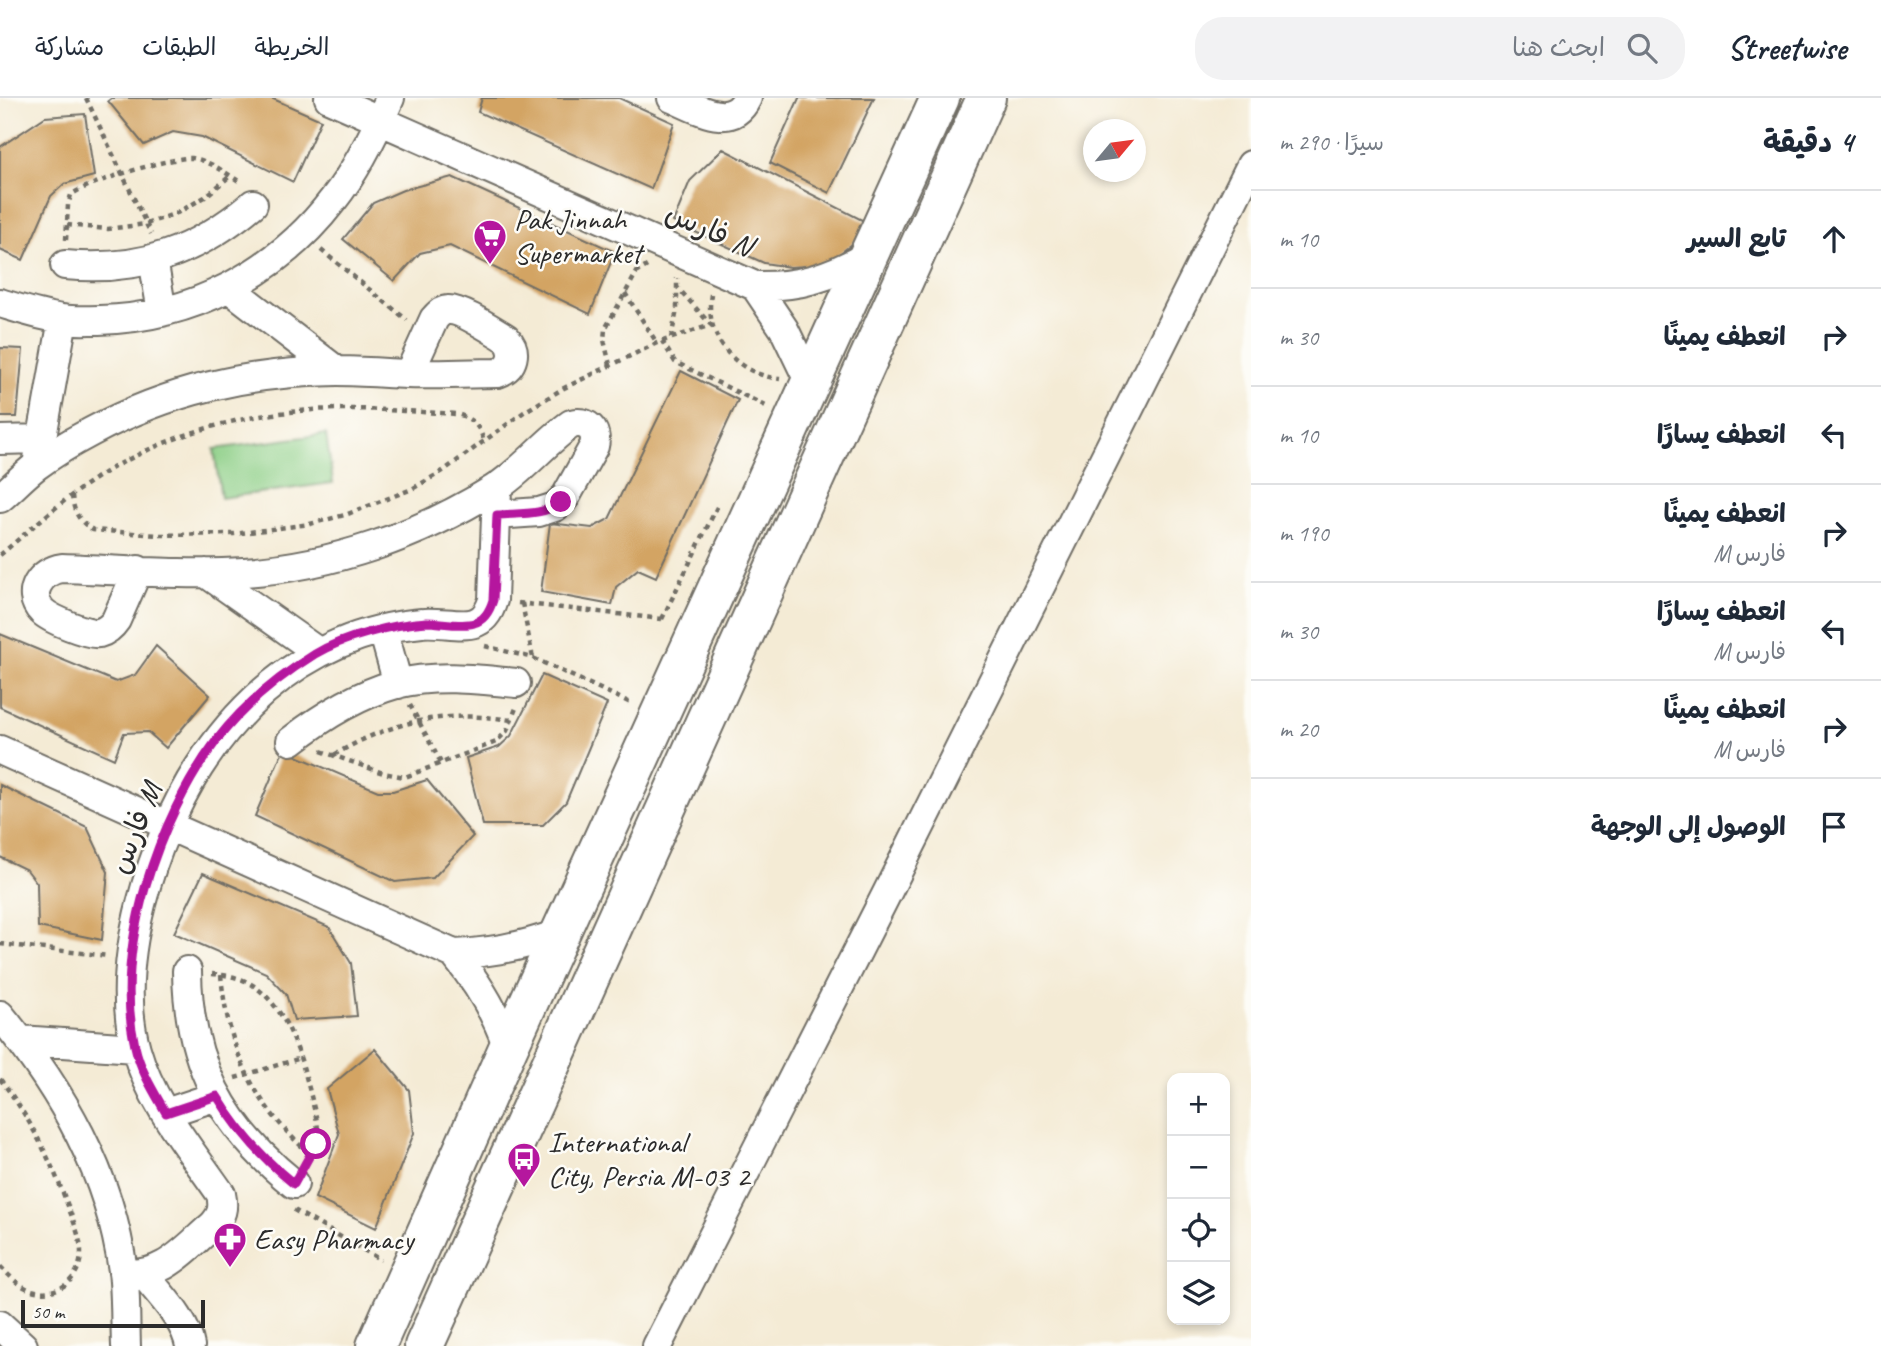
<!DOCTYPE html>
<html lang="ar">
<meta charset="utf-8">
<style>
body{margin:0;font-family:Caveat,"Playpen Sans Arabic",sans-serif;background:#f2f2f3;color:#1f2937;direction:rtl}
.controls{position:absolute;right:21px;bottom:21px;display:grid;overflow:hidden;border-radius:14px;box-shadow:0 4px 10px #0003}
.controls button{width:63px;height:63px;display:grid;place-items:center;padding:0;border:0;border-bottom:2px solid #e0e1e3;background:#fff;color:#1f2937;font:35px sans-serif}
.compass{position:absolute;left:1083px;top:21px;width:63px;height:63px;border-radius:50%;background:#fff;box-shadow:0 4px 10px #0003;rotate:61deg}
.scale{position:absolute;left:21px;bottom:18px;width:184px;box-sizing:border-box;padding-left:7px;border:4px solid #2b2b2b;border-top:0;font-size:19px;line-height:24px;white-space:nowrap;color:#2b2b2b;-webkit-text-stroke:5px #fdfcf7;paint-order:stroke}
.stop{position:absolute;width:21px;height:21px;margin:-16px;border:5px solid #b5179e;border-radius:50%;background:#fff}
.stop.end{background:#b5179e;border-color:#fff;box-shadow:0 2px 7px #0008}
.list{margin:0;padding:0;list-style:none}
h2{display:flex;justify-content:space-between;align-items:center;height:91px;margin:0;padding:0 28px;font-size:30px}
h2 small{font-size:23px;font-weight:400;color:#747a83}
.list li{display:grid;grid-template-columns:46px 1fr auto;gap:21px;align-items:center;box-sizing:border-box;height:98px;padding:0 28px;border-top:2px solid #e0e1e3}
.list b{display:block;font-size:26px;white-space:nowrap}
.list p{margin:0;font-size:23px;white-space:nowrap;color:#747a83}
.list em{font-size:23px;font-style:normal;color:#747a83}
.icon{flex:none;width:38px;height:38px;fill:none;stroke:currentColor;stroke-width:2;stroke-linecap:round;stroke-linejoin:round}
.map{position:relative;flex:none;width:1251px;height:1248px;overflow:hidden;direction:ltr}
header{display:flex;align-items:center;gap:42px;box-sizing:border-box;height:98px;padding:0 35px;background:#fff;border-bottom:2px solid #e0e1e3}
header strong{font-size:33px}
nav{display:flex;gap:38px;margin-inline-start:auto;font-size:24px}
.search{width:490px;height:63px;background:#f2f2f3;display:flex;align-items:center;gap:18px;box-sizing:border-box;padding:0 24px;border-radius:28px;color:#747a83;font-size:26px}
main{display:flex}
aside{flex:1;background:#fff}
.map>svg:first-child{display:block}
.green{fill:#8dcf87;stroke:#5c7d59;stroke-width:2}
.building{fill:#d3a463}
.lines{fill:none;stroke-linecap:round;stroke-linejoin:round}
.street-casing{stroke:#716e66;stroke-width:32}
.secondary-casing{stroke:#716e66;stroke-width:42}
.path{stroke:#716e66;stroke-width:4.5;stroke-dasharray:5 5;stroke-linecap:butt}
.street{stroke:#fff;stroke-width:28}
.secondary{stroke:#fff;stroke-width:38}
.route{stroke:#b5179e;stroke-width:9}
.labels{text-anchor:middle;stroke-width:5;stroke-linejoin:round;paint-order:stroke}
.poi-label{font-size:30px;fill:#2b2b2b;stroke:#fdfcf7;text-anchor:start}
.street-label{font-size:30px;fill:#2b2b2b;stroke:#fdfcf7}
</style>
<header>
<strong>Streetwise</strong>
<div class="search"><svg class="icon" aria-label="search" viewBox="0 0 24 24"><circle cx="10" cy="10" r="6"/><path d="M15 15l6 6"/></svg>ابحث هنا</div>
<nav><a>الخريطة</a><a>الطبقات</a><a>مشاركة</a></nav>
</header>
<main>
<aside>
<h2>4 دقيقة<small>سيرًا · 290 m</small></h2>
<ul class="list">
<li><svg class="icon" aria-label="ahead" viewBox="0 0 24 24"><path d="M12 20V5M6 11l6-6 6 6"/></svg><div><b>تابع السير</b></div><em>10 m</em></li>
<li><svg class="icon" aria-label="right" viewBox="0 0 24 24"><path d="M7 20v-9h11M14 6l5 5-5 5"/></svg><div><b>انعطف يمينًا</b></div><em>30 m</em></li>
<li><svg class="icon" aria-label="left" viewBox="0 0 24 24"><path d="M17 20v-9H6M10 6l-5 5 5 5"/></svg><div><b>انعطف يسارًا</b></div><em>10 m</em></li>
<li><svg class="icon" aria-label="right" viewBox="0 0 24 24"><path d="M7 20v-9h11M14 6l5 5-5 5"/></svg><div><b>انعطف يمينًا</b><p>فارس M</p></div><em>190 m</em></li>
<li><svg class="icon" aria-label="left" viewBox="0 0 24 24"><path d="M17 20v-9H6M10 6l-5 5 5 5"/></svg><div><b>انعطف يسارًا</b><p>فارس M</p></div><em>30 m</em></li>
<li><svg class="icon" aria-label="right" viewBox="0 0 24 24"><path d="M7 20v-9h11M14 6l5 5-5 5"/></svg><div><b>انعطف يمينًا</b><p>فارس M</p></div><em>20 m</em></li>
<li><svg class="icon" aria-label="arrive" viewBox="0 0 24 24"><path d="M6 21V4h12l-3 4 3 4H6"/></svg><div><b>الوصول إلى الوجهة</b></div></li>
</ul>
</aside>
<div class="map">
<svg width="1251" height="1248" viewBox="0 0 1251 1248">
<rect width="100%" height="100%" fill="#fdfcf7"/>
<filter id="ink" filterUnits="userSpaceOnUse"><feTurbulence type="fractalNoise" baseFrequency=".0143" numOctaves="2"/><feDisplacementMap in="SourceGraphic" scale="14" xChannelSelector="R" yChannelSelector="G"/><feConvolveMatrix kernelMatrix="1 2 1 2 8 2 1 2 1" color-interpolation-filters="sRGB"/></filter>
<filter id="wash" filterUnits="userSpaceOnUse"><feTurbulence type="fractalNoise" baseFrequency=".00686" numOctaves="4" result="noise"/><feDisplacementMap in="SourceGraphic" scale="28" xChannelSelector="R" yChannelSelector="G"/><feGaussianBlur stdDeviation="1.57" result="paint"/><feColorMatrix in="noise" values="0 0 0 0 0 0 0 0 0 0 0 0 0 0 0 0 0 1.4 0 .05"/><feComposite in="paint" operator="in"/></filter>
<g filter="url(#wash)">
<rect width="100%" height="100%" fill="#f4ebd5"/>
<path class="green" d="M326,336L333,385L221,400L214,351Z"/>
<g id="blocks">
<path class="building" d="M112,0H271L321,22L293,84L202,39L173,34L144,47L108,3Z
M482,0H619L674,25L651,91L478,14Z
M799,0H874L829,95L770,65Z
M85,16L94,78L64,86L51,98L23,162L0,152V49L45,19Z
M723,51L866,124L860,140L830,163L808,168L790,169L764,165L673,124L690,83Z
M452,79L615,154L590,216L450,148L420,155L394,183L343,141L373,105L403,92Z
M0,250L23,251L17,319H0Z
M681,273L738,302L656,479L638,471L616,489L612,507L541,494L550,425L592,430L609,421Z
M0,536L116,584L135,577L156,548L210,597L166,650L148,634L124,635L114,661L0,609Z
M542,577L607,606L566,704L543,727H483L466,660L499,649L511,638Z
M283,652L378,693H393L427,682L473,738L433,780L395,784L255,718Z
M0,687L87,729L108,774L102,842L38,829L37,785L27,772L0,759Z
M203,775L329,829L351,865L357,918L294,922L286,896L266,875L174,835Z
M375,951L409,992L414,1035L376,1130L315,1100L339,1036L327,991Z"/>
</g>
</g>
<g filter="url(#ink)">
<use href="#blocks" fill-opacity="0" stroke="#716e66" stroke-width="2"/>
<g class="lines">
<defs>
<path id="street" d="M329,0L755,188C799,189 831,179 868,157
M672,0C697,10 731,33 747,0
M153,161L162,214
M65,167C140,174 196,154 253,106
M755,188L784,231L810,285
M229,190L337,273
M0,205C20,211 41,218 62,221C74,223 87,222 99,222C192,220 277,175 333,102C357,72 375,35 390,0
M0,342L41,341
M37,367L63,221
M0,400C12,390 23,378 36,368C53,355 72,344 91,334C169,292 249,274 337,273C360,273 383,275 407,276C437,277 467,275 498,275C514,269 518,253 506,240C494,233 461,211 448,212C442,212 438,216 434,221L409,276
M138,472L116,522C112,528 106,533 99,535C88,537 50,521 42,513C25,495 41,473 62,470C123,472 183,478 244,474C332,468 419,438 494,391C523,373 544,345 571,326C587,322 598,332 594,348L566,398L555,409L539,414L497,417
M206,475L318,554
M383,532L398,586
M291,643C323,618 357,597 396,586C435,576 477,581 516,585
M0,652L454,856C492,855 525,848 560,835
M454,856C478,885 496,914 508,950
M187,873C188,964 223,1029 294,1086
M0,917C62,992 110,1076 123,1173C126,1198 125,1223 126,1248
M20,942L135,950
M166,1015L217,998
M123,1175C162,1181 185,1151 212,1128C222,1118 224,1110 221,1096C190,1051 151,1005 136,951C112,867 153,740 199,669C217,641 239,615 264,593C309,554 362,530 422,525C436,523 463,529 474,525C485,522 490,512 493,502L497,390
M144,1176C160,1198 185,1220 190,1248
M0,1227L23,1248
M657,1248L887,795L1251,67"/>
<path id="secondary" d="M376,1248L508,950L940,0
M424,1248L986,0"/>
</defs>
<use href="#street" class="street-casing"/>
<use href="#secondary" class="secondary-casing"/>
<path class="path" d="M86,0L151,136
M67,127L108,131L146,126L177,115L205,99L230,78
M66,142L68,107L71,97C85,85 174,58 192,60C209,62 227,76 242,85
M321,152L407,222
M625,195L657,245
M711,196C704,240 736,276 780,281
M671,240L677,212V180
M662,243L675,264L766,308L765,310
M610,267L604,242L605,231L637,174L647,168
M72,397C73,413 79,424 93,432L158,437L234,436L310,426L345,417L412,391L443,373L524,314L564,290L657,245L711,227L678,190
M0,457C32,430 61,403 96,380C170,333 257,311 345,311C382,311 420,314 457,316C472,320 481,329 484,345
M518,505L662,521
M522,505L533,560
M662,521L717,409
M485,548L533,560L633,606
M410,607L441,665
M321,653L383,675L405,679L496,644L507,633L516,610
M334,657C391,623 445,612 511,622
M0,846L109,858
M212,876C229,877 245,880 258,891C291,917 302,963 312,1002C314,1012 318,1023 318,1034C318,1045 313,1054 307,1064
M221,877C228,952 254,1007 311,1057
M235,980L301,960
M0,981C32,1022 55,1071 72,1119C76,1130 81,1143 81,1155C81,1173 68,1191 50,1193C28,1197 14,1183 0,1168
M294,1112L381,1162"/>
<use href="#street" class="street"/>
<use href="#secondary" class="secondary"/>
</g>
</g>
<g class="lines" filter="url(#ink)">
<path class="route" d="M316,1046L294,1086C262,1060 238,1033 217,998L166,1015C154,994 140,972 135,948C113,851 158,721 216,643C243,608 278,579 315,556C343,539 394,526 427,524C440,524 463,529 474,525C485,522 490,512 493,502L497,417C518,415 544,418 561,404"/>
</g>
<defs>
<symbol id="supermarket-pin" viewBox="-11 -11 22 30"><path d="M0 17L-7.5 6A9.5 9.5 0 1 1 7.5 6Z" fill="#b5179e" stroke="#fdfcf7"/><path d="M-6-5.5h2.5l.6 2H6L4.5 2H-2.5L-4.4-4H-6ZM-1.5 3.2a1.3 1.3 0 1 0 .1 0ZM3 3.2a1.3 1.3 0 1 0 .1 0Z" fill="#fff"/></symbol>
<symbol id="bus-pin" viewBox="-11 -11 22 30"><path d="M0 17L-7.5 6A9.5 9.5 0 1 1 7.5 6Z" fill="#b5179e" stroke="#fdfcf7"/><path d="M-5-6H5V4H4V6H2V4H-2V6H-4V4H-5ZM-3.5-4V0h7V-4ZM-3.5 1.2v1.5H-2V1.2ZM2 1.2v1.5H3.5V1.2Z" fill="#fff"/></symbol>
<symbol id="pharmacy-pin" viewBox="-11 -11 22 30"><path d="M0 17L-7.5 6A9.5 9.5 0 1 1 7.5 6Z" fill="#b5179e" stroke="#fdfcf7"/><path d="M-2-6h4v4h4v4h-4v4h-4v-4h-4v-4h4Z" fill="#fff"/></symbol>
</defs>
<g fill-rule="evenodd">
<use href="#supermarket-pin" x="471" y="119" width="38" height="52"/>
<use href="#bus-pin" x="505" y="1042" width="38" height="52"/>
<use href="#pharmacy-pin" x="211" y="1122" width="38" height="52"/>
</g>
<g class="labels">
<g class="poi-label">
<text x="514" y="131">Pak Jinnah<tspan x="514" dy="34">Supermarket</tspan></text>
<text x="548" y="1054">International<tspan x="548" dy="34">City, Persia M-03 2</tspan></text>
<text x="254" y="1151">Easy Pharmacy</text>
</g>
<g class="street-label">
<text transform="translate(709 131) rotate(24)" y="10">فارس N</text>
<text transform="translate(135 730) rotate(-68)" y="10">فارس M</text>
</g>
</g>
</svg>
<div class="controls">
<button>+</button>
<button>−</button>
<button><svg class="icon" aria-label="locate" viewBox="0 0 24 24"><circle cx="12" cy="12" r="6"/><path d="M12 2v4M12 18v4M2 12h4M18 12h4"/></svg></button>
<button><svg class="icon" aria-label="layers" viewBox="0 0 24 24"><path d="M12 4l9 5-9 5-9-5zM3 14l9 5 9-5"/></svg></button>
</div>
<svg class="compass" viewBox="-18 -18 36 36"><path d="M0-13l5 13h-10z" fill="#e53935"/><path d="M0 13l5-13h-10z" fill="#747a83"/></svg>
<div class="scale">50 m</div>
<div class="stop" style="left:316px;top:1046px"></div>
<div class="stop end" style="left:561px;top:404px"></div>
</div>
</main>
